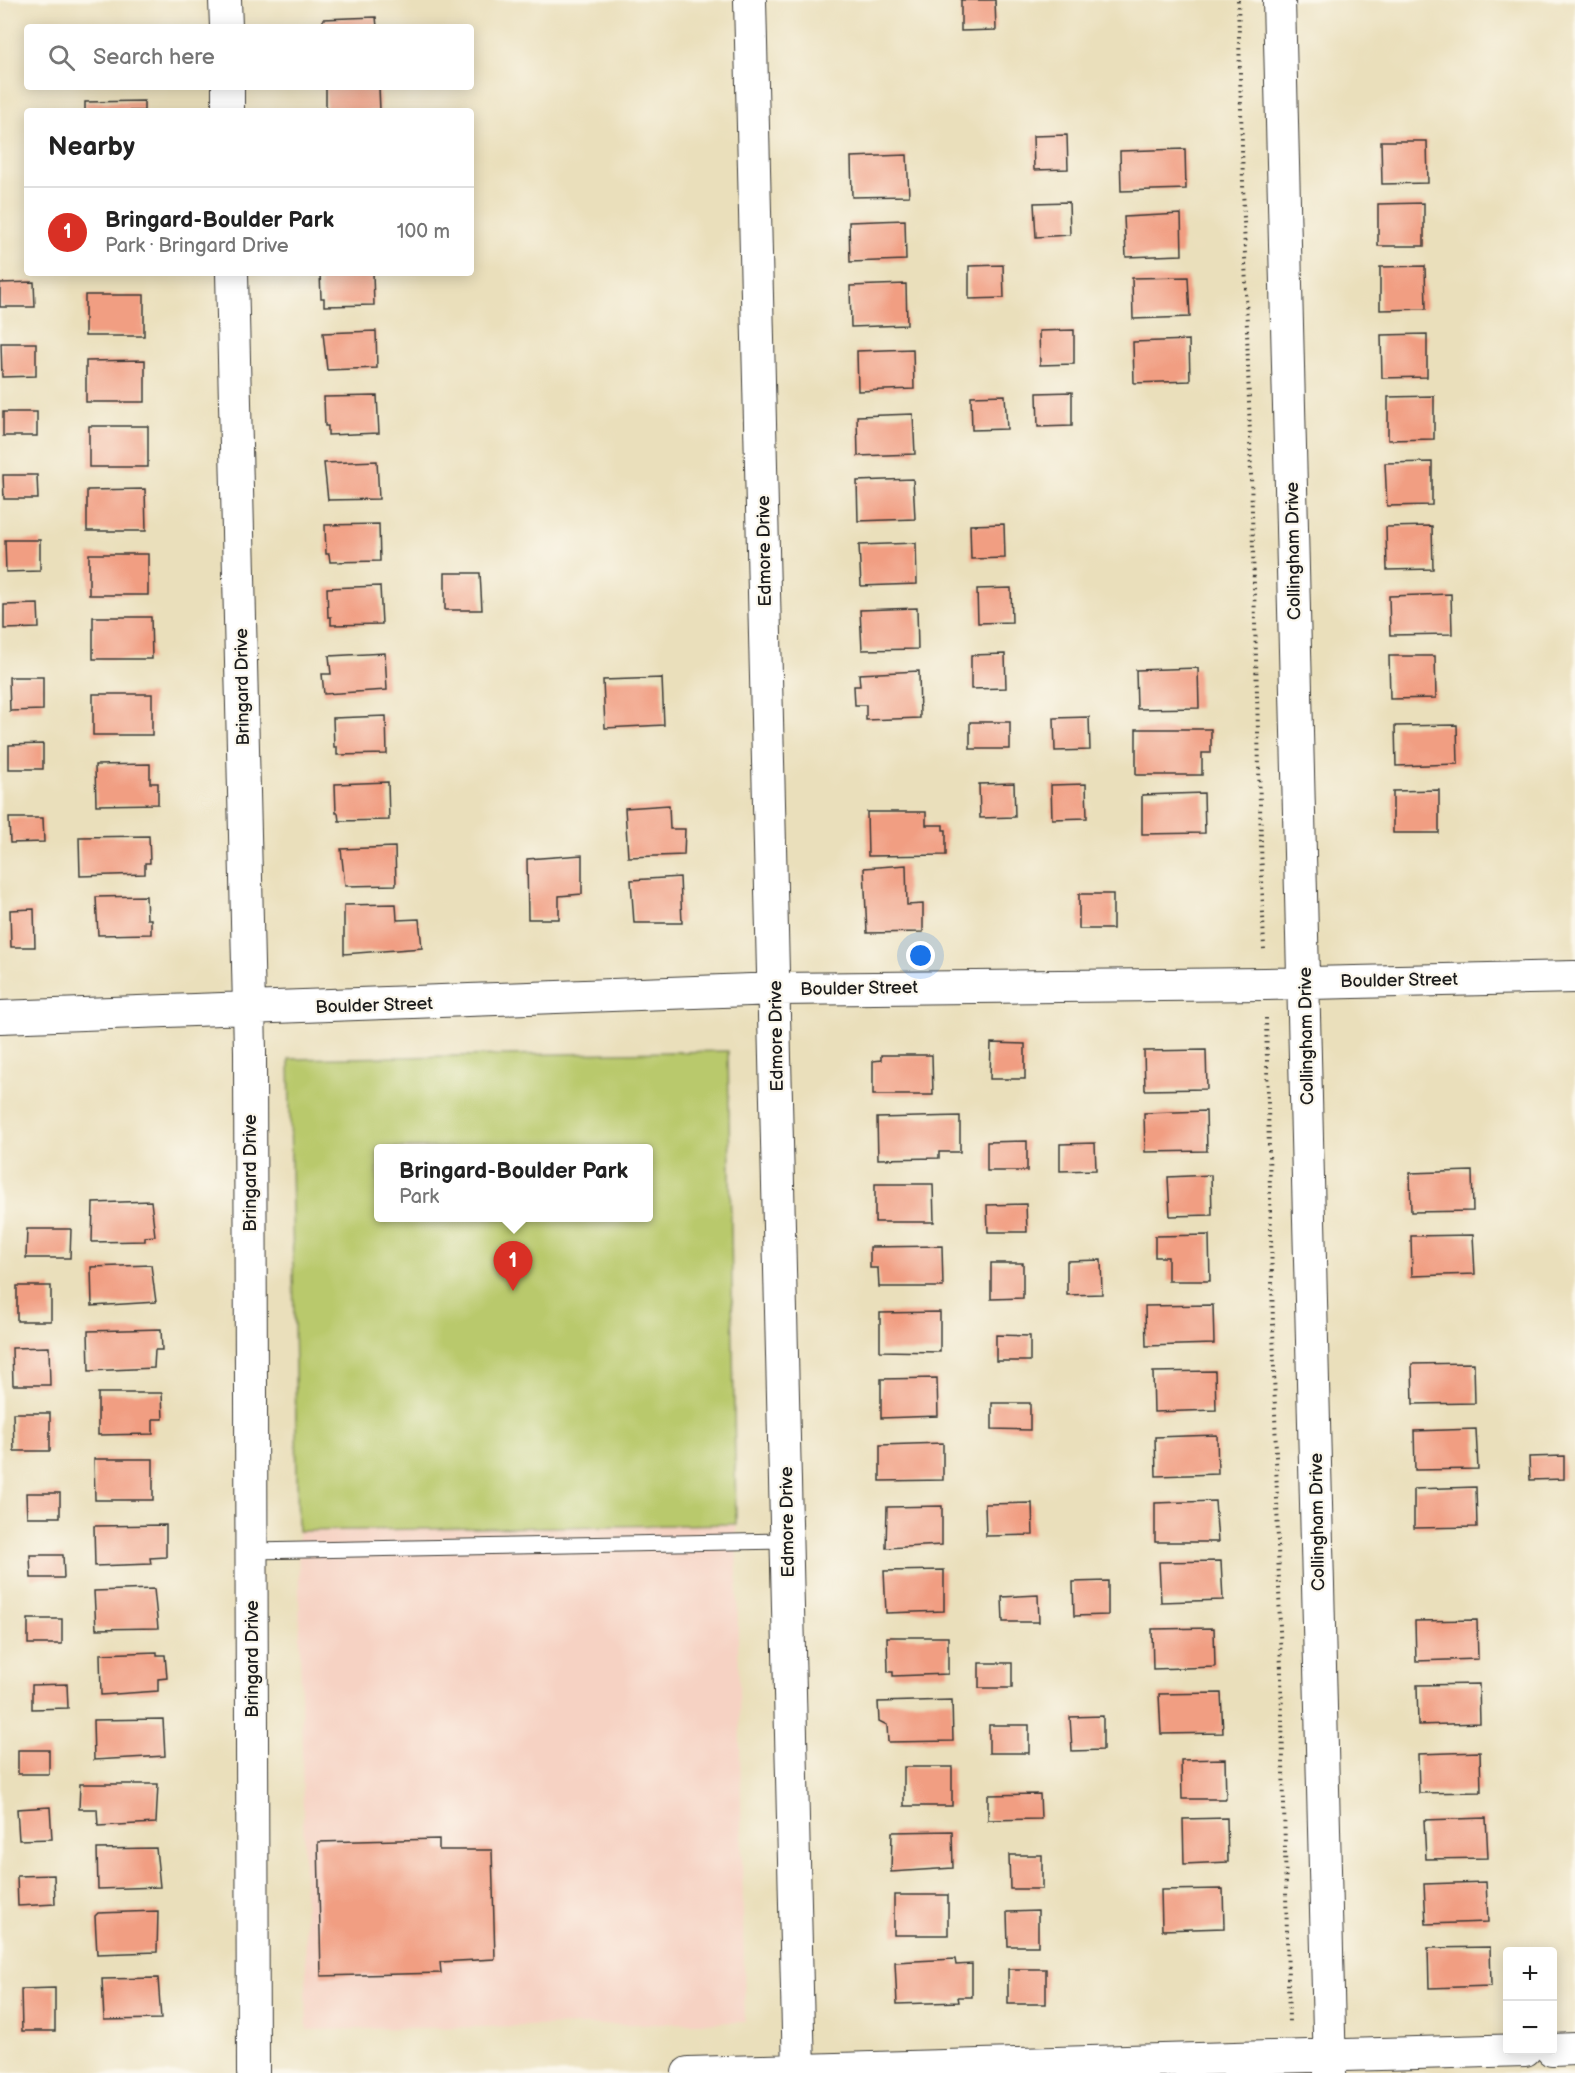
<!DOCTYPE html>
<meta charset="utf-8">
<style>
body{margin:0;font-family:"Balsamiq Sans",sans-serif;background:#f6f6f6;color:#222}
.controls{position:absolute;right:18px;bottom:18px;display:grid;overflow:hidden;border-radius:6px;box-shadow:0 3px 15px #0003}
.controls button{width:54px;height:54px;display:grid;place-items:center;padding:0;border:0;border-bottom:2px solid #e0e0e0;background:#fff;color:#222;font:30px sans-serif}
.you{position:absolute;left:921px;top:956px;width:21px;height:21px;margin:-15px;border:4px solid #fff;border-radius:50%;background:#1a73e8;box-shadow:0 0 0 9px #1a73e833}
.badge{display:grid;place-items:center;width:39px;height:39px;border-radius:50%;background:#d93025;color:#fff;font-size:20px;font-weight:700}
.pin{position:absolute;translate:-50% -50px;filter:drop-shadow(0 2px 3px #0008)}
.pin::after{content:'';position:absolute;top:32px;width:21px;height:18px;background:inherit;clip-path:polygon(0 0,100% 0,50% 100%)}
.popup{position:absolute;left:374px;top:1144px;width:279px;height:78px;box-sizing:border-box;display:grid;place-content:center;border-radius:6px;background:#fff;filter:drop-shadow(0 2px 4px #0005);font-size:20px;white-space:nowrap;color:#767676}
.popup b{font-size:22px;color:#222}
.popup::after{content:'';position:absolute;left:50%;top:100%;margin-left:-12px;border:12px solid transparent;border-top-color:#fff}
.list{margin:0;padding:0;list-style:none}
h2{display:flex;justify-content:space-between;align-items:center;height:78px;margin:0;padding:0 24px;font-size:26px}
h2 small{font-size:20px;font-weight:400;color:#767676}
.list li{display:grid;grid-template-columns:39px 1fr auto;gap:18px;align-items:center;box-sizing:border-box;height:90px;padding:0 24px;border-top:2px solid #e0e0e0}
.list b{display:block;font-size:22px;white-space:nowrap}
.list p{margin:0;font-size:20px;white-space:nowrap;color:#767676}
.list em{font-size:20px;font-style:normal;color:#767676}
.icon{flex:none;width:33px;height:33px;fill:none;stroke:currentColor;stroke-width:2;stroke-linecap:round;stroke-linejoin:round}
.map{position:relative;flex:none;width:1575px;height:2073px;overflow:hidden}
.search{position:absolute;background:#fff;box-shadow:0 3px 15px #0003;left:24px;top:24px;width:450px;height:66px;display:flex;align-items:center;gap:15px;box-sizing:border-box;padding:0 21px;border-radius:6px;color:#767676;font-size:22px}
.panel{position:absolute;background:#fff;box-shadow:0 3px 15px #0003;left:24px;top:108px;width:450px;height:168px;border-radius:6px}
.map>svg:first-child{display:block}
.built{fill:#f6d2c3}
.green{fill:#b9c96c;stroke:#6a7244;stroke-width:1.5;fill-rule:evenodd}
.building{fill:#f19e82}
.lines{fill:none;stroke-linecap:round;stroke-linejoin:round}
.lane-casing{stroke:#3b3934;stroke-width:17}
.street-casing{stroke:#3b3934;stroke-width:34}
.path{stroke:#3b3934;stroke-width:4;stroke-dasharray:1.5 4.5;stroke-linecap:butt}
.lane{stroke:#fff;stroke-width:15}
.street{stroke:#fff;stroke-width:32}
.labels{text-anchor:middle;stroke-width:4.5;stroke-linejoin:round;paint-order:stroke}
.street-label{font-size:18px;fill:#1c1c1c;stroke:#fbf7ec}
</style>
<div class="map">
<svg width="1575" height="2073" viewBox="0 0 1575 2073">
<rect width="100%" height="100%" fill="#fbf7ec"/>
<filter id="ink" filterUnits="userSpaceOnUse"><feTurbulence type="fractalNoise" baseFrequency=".0167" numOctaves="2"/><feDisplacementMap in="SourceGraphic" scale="12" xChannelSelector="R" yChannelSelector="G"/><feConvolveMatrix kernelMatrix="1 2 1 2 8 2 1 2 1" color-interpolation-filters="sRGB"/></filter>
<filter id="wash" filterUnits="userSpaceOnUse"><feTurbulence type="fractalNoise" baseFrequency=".008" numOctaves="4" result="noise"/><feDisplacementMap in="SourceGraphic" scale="24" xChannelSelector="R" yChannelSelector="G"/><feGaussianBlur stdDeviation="1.35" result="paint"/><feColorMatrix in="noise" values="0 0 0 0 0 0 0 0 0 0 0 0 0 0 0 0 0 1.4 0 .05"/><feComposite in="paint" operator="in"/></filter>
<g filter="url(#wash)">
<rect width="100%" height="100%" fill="#eadfbb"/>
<path class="built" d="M736,1524L745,2022L307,2030L298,1531Z"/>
<path class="green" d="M728,1051L736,1524L298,1531L289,1059ZM378,1148H648V1218H378Z"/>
<g id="blocks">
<path class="building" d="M961,0H995L996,30L961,31Z
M376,17L377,27H323V19Z
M326,87H379L380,111H329L326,108Z
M144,101V111H85V102Z
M1067,135L1068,169L1034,170L1033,136Z
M1381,141H1427L1428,183L1382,184Z
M1185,149L1186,189L1121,191L1120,151Z
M907,155L909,196L852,197L851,157Z
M1069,202L1070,235L1036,237L1034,203Z
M1424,203V246H1378V204Z
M1181,214L1182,255L1126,257L1124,217Z
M905,220L906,260L850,262L849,222Z
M1003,265L1004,298L969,299V266Z
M1425,266L1426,309L1380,310V267Z
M320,273H373L374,305L324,306V298H321Z
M1188,277L1190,317L1133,319L1132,278Z
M34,282L35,307H0V283Z
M906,284L907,325L851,327L850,286Z
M85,295H144V336H85Z
M1074,330V364L1040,365L1039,331Z
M376,331L377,368L327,370L323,333Z
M1427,334V377L1382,378L1381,335Z
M1189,340L1190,381L1134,383L1133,342Z
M1,343H36V376L2,377Z
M913,349L914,389L858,391L857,351Z
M145,360V402H86V361Z
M1072,392V426L1038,427L1037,393Z
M1005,395L1007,429L972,430L971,396Z
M377,396L379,433L328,435V426H325L324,397Z
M1434,396V439L1388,440V397Z
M3,412H37V436H3Z
M913,414L915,454L858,456L857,416Z
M89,426H148V467H89Z
M377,461L379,499L328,500L324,463Z
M1432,462V505L1387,506L1385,463Z
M3,475H37L38,499H4Z
M913,479L915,519L858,521L857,481Z
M145,489L146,531H87V490Z
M379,524L380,561L330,562L329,554H326L325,525Z
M1004,524L1005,558L971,559L970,525Z
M1432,526L1433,569L1387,570L1386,527Z
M5,540H40V571L6,572Z
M916,543L917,584L861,586L859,545Z
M89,554H148V595H89Z
M445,573H480L482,610H445Z
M380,586L382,624L331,625V617H328L327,588Z
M1011,588L1012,622L978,623L977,589Z
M1451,594L1452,634L1390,635L1389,596Z
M38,604L39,628L4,629V605Z
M917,608L918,649L862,650L860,610Z
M93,617H151L152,659H93Z
M385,653L387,690L324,694L322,674H331L329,656Z
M1005,654L1006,688L971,689V655Z
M1389,656H1435L1436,698L1390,699Z
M1198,668L1199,708L1137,709L1136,670Z
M919,671L920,718L866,720V705H855L854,686H860L859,674Z
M9,677H43V710L10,711Z
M662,678L664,725L605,728L603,680Z
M93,694H152V735H93Z
M386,716L387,754L337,755V747H334L333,718Z
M1089,717L1090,750L1055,751L1054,718Z
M970,722H1010V749H970Z
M1457,725L1458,764L1396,766L1395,726Z
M1136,729H1211V753H1202V775H1136Z
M43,744V769H9V745Z
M150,764V783H158V804L96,805L95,765Z
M388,782L389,820L339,821L338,813H336L335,784Z
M1014,783L1015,817L980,818L979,784Z
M1086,784L1087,818L1052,819L1051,785Z
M1439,790V833H1393V791Z
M1204,793L1205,833L1142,834V795Z
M669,805L670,829H685L684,855L628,857L625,808Z
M867,812H926V825H943V830H946V855L868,856Z
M9,818H43L44,842L10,843Z
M149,836L150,863H145V874L80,876L79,837Z
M395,847L396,885L345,886L341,849Z
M582,855V894L559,896V919H528L527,859Z
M906,865L907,905L923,904V932L867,933L864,868Z
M680,877L682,923H634L631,880Z
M1079,894H1113V929H1079Z
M146,896L147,919H151V934L98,935L96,897Z
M396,904L397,920L419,919L422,948L344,954V905Z
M34,909L35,947H11L10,910Z
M991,1043L1025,1044V1079H990Z
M1206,1050L1207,1089L1145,1090L1144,1051Z
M881,1055H932L933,1095H873V1061L881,1060Z
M1206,1111L1207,1151L1145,1152L1144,1113Z
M960,1116V1152H939V1158L878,1159L877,1118Z
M1027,1141V1171H987V1142Z
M1095,1143L1096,1170L1060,1171V1144Z
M1472,1171L1473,1211L1411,1212L1410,1173Z
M1211,1175L1212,1215L1170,1216L1168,1177Z
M875,1184H933L934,1222H875Z
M151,1201L155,1236L145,1237V1241L92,1242L93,1203Z
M1026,1204L1027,1232H988L987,1205Z
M27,1229H71L70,1258H26Z
M1209,1235L1210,1281H1168V1257H1155V1236Z
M1473,1235L1475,1274L1412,1276L1411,1236Z
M942,1246L943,1287H879L878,1268H870V1247Z
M1101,1260L1102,1294L1067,1295V1261Z
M991,1263H1023V1298L991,1299Z
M151,1265L156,1302L92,1306L91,1267Z
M17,1286H51V1321H17Z
M1213,1305L1214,1344L1146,1346L1145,1306Z
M940,1312V1352L880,1351V1313Z
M161,1329L162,1350H155L154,1368L89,1371L88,1331Z
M996,1335L1030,1336V1361H996Z
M49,1347L50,1385H13L12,1348Z
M1474,1363L1475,1403L1413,1404L1412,1364Z
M1215,1371L1216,1410L1154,1412L1153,1372Z
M937,1378L938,1416L881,1418V1379Z
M98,1393H162L163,1419H153V1434L98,1435Z
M992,1403H1030V1430L992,1429Z
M13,1413H50V1451H14Z
M1476,1429L1478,1469L1415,1470L1414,1431Z
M1217,1435L1218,1474L1156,1476L1155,1437Z
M943,1443V1480L880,1481V1445Z
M1564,1456V1479L1530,1480L1529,1457Z
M94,1459H153V1500H95Z
M1476,1487L1477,1527L1414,1528V1489Z
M26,1493H60V1517H27Z
M1215,1501L1218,1542H1155V1503Z
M1032,1503L1033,1535L986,1536L985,1504Z
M942,1506V1545L886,1548L887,1507Z
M166,1525V1557L150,1558L151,1564L95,1566L94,1526Z
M30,1555H63L64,1578H31Z
M1221,1561L1223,1600L1161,1602L1159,1562Z
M944,1570V1611L886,1613L884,1571Z
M1108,1581V1615L1074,1616L1073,1582Z
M154,1589L158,1628L96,1629L94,1591Z
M1038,1595L1039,1622H1003L1002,1597Z
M28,1619H62V1644H28Z
M1477,1620L1478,1659L1416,1661L1415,1621Z
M1214,1628L1215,1667L1153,1669L1152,1629Z
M887,1637H948V1674L893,1676V1672H888Z
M157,1652V1655H165L167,1678L158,1679V1691L101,1695L100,1654Z
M979,1663H1012V1688H979Z
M67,1684L68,1708L32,1709V1685Z
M1479,1684L1480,1723L1418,1725L1417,1685Z
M1221,1693L1223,1733L1161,1734L1159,1694Z
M952,1700L953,1741L888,1742L887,1725L879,1721L878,1702Z
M1103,1716V1750L1072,1751L1070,1717Z
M163,1719L165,1756L94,1760L93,1720Z
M989,1725H1029V1753H989Z
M18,1750H49V1774H18Z
M1480,1752L1481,1792L1419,1793L1418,1754Z
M1225,1759L1226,1799H1182L1181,1760Z
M904,1767H952V1806H904Z
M80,1784H158L156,1823L98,1826L97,1809H79Z
M1040,1794L1041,1819L988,1820V1795Z
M50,1807L52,1839L19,1840L17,1809Z
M1227,1818L1228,1862L1184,1864L1183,1819Z
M1486,1818L1488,1858L1426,1859L1424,1820Z
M952,1831L953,1868L891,1872L892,1832Z
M439,1839V1850H492L495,1959L440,1962L441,1973L321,1976L318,1842Z
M156,1848L160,1887L98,1889L97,1849Z
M1009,1855H1042V1889H1010Z
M54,1875L55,1904L18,1906L17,1876Z
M1486,1882L1488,1922L1426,1924L1424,1884Z
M1223,1889L1224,1928L1162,1930L1161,1890Z
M894,1895H948V1935H894Z
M158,1911L157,1952L97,1954L95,1916L98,1913Z
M1038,1911V1946H1008L1007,1912Z
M1490,1947L1491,1986L1429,1988L1428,1948Z
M955,1959L956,1965L972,1964V1997H958L959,2002L897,2004L895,1962Z
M1008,1969H1046V2004H1008Z
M158,1978L161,2019L104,2020L102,1979Z
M55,1988V2031H22L21,1989Z"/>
</g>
</g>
<g filter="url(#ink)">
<use href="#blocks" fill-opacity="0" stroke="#3b3934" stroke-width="1.5"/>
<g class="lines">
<defs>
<path id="lane" d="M252,1551L788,1541"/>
<path id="street" d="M225,0L226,27
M750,0L799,2073
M1279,0L1330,2073
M228,87V111
M232,273L250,1051L253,2073
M0,1017L775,989L1265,984L1575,977
M1552,2050L1575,2049
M688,2073L1525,2050"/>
</defs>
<use href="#lane" class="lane-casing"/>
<use href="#street" class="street-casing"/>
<path class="path" d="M1238,0L1264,951
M1266,1018L1289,2024"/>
<use href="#lane" class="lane"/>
<use href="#street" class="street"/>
</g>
</g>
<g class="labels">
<g class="street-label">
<text transform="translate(764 551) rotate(-91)" y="6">Edmore Drive</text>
<text transform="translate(1293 551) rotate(-91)" y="6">Collingham Drive</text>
<text transform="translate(242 687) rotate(-91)" y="6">Bringard Drive</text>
<text transform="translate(1399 980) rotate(-1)" y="6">Boulder Street</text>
<text transform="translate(859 988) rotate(-1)" y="6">Boulder Street</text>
<text transform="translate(374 1005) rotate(-2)" y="6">Boulder Street</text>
<text transform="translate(776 1036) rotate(-91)" y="6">Edmore Drive</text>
<text transform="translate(1306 1036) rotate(-91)" y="6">Collingham Drive</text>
<text transform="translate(250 1173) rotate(-90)" y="6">Bringard Drive</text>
<text transform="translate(787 1522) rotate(-91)" y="6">Edmore Drive</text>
<text transform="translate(1317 1522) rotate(-91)" y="6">Collingham Drive</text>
<text transform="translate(252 1659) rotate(-90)" y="6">Bringard Drive</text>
</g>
</g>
</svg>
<div class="controls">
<button>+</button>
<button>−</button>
</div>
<div class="you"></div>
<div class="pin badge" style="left:513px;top:1291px">1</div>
<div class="popup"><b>Bringard-Boulder Park</b>Park</div>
<div class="search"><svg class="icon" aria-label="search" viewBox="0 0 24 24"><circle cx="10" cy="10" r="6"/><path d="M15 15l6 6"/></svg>Search here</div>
<section class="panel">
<h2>Nearby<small></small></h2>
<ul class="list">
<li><span class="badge">1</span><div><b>Bringard-Boulder Park</b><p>Park · Bringard Drive</p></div><em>100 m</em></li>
</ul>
</section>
</div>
